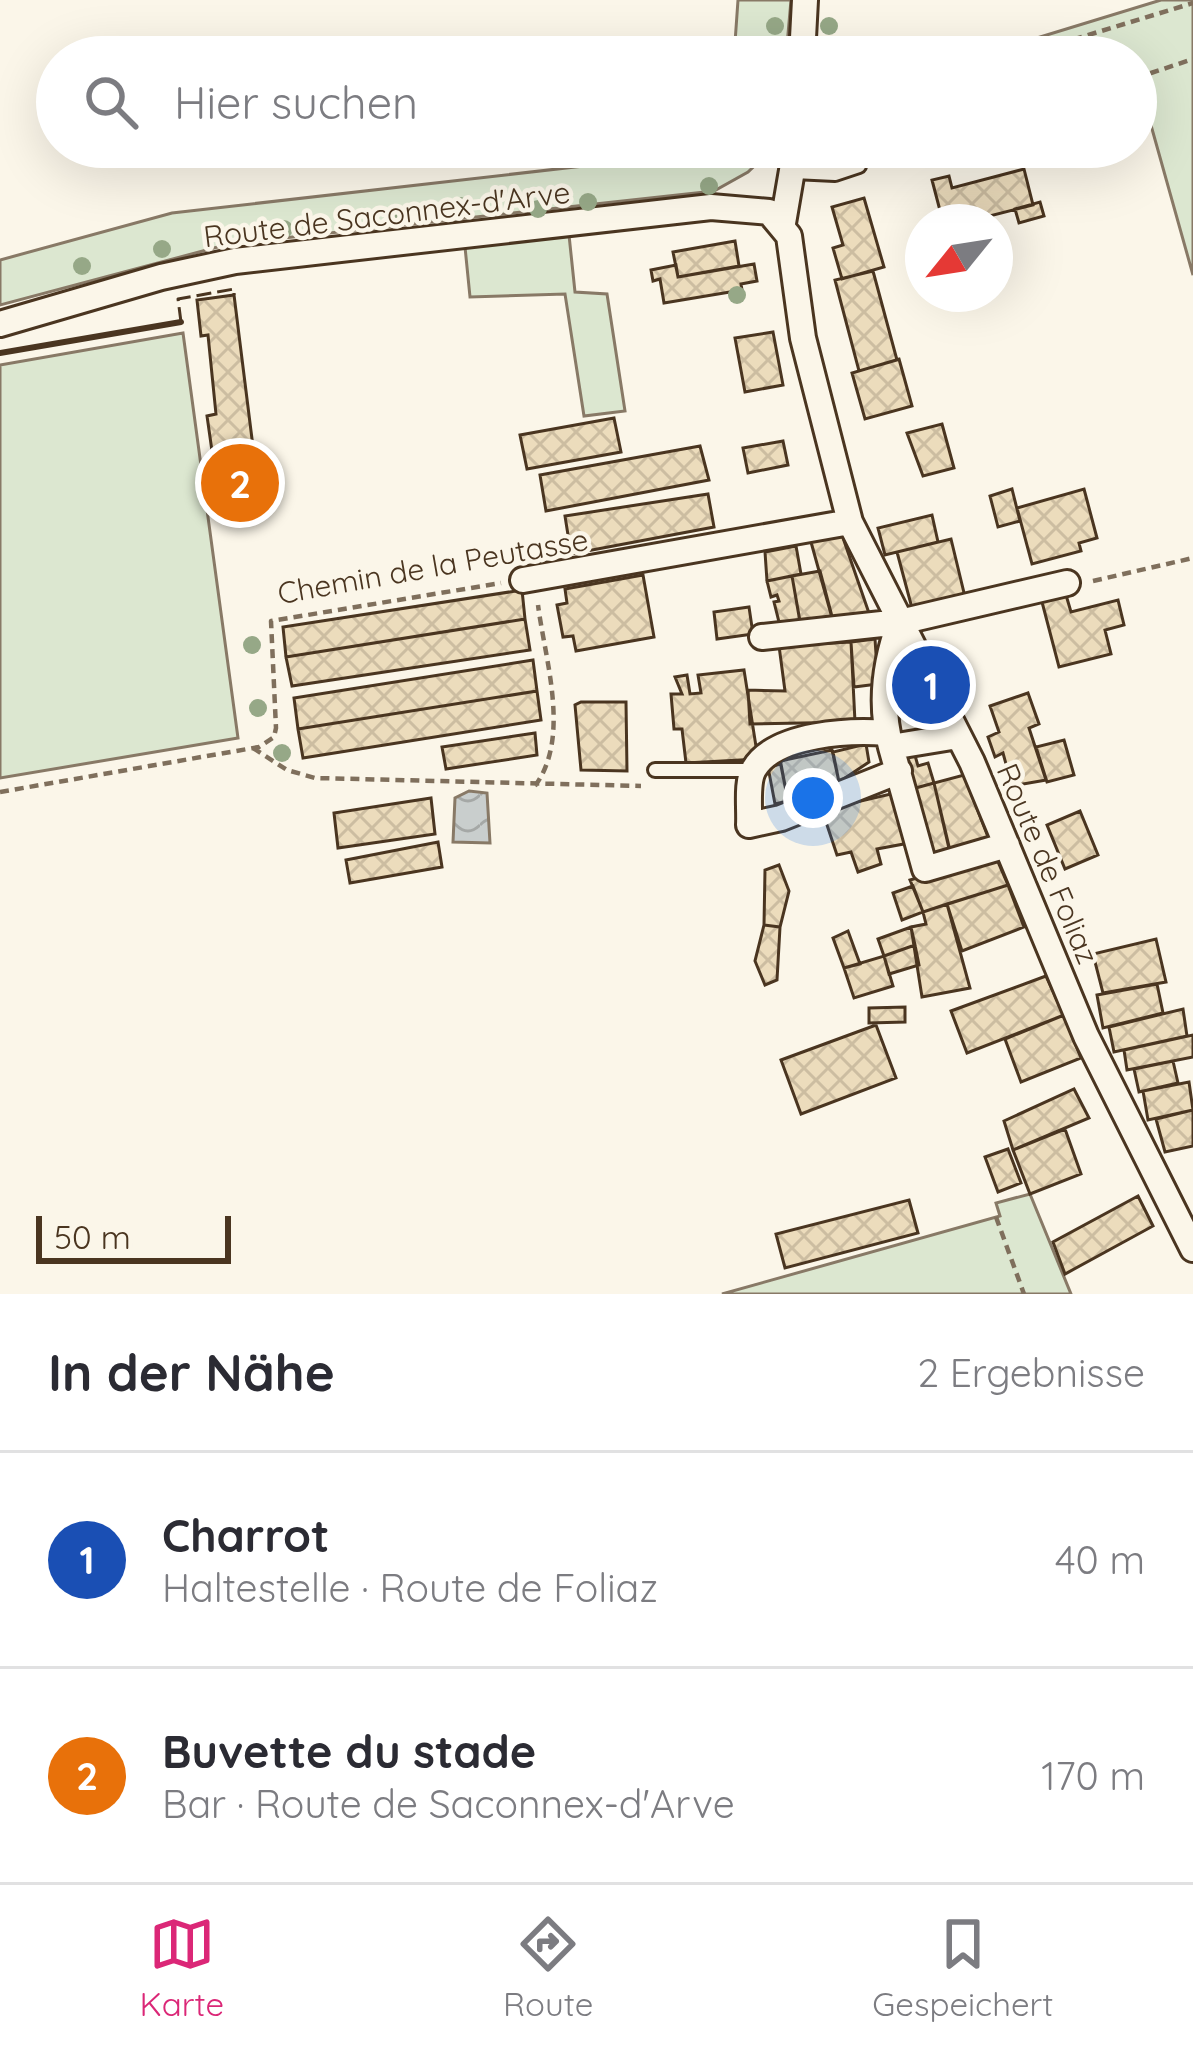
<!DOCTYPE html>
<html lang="de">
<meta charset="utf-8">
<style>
body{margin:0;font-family:Quicksand,sans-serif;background:#f7f7f7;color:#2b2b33}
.compass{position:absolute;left:905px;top:204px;width:108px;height:108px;border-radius:50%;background:#fff;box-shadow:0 12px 48px #0002;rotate:240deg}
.scale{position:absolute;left:36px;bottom:30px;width:195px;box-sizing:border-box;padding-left:12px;border:6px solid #4a3520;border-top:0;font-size:33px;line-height:42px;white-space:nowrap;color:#4a3520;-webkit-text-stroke:9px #fbf6e9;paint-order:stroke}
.you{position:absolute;left:813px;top:798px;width:42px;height:42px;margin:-30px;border:9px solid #fff;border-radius:50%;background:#1a73e8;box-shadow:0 0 0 18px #1a73e833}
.badge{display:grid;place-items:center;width:78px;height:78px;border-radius:50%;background:#db2777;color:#fff;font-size:39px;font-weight:700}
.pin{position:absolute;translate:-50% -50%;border:6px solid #fff;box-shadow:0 3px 12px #0006}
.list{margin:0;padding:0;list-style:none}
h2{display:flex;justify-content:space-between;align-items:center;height:156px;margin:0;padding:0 48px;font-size:51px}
h2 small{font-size:39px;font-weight:400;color:#7c7c81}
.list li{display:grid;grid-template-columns:78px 1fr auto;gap:36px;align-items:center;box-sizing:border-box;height:216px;padding:0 48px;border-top:3px solid #e1e1e2}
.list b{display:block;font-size:45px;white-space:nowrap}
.list p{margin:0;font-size:39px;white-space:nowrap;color:#7c7c81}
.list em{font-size:39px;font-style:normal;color:#7c7c81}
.icon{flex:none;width:66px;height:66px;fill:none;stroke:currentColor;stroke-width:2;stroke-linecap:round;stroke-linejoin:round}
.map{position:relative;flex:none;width:1193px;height:1294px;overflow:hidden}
.search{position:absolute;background:#fff;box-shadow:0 12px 48px #0002;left:36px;right:36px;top:36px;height:132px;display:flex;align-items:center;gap:30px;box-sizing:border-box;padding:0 42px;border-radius:66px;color:#7c7c81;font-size:45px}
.sheet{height:588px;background:#fff}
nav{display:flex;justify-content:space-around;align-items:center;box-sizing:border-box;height:168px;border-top:3px solid #e1e1e2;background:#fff;font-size:33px;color:#7c7c81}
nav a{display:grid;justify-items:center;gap:6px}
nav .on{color:#db2777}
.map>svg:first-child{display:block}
.grass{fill:#dce7d0;stroke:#887966;stroke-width:3}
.water{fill:url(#water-waves);stroke:#887966;stroke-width:3}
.building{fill:url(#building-cross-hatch);stroke:#4a3520;stroke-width:3}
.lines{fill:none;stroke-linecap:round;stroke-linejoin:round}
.lane-casing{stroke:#4a3520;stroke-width:18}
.street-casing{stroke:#4a3520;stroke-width:30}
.path{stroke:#7f6f5c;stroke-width:4.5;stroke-dasharray:9 6;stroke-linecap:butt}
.lane{stroke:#fbf6e9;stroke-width:12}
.street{stroke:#fbf6e9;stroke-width:24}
.fence{stroke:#4a3520;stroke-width:3;stroke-dasharray:15 6;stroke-linecap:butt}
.wall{stroke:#4a3520;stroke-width:6}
.tree{fill:#96a887}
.labels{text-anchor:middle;stroke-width:9;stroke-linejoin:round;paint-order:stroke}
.street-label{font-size:30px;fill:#4a3520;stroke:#fbf6e9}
</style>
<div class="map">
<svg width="1193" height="1294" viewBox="0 0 1193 1294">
<defs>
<pattern id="water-waves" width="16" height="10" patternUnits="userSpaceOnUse" patternTransform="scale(3)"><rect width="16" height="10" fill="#c9cecd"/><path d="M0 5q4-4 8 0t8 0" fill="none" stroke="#a5a8a6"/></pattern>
<pattern id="building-cross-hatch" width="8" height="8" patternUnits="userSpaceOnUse" patternTransform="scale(3)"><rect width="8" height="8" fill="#ecdcbc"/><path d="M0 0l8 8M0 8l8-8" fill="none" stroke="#ccbda1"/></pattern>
</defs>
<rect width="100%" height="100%" fill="#fbf6e9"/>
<path class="grass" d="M738,0H791L786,57H734Z
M1161,0H1193V275L1147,111L1136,108V57H975Z
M691,147H774L748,172L714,191L229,244L0,305V260L172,213L636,160Z
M569,235L575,292L607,294L625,411L584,416L565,294L470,297L465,247Z
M183,333L238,738L0,778V365Z
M1030,1194L1071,1294H722L1000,1216L996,1203Z"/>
<path class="water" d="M469,791L487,793L490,843L453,842L455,798Z"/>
<path class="building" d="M1024,169L1033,205L966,222H943L932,180L949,176L952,188Z
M864,198L884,267L842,279L833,248L843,245L832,207Z
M1040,202L1044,216L1019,223L1015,209Z
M735,241L739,266L678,277L673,252Z
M754,264L757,281L741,284L742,290L664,303L660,279L653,281L651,270L676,265L678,277Z
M873,271L897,360L859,371L835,280Z
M234,295L253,447L212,451L207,416L216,414L208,335L201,336L197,300Z
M773,332L783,385L745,392L735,338Z
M899,359L912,406L865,419L852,373Z
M614,418L621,452L527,469L520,435Z
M942,424L954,468L923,476L907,433Z
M783,441L788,465L748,473L743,448Z
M700,446L709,480L546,511L540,475Z
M1012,489L1020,521L998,527L990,496Z
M1084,489L1097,538L1079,543L1081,551L1032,564L1017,508Z
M708,494L714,527L571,554L565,516Z
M932,515L938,542L885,555L878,528Z
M842,535L870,616L834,625L811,542Z
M951,539L965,597L913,612L897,552Z
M796,546L801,574L767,581L765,552Z
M820,571L833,620L801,627L792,576Z
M643,575L654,637L576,651L573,636L563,637L557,605L567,603L565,589Z
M792,576L800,622L780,626L774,602L779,601L777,595L771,597L767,581Z
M522,590L525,619L286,657L283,627Z
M1066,595L1071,612L1118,600L1124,625L1105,630L1111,654L1059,667L1042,602Z
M749,607L753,634L717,639L714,612Z
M525,619L530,650L292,686L286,657Z
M875,639L878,684L854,687L851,642Z
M851,642L855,722L750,724L748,690L785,691L779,646Z
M533,660L537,691L298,729L294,698Z
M744,670L758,759L686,763L682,729H674L671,694H682L675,677L687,675L690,694L701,693L698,675Z
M537,691L541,720L303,758L298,729Z
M1028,693L1039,724L1029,728L1046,780L1012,786L1003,753L995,757L988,737L999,732L990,706Z
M581,702H626L627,771L581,770L575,705Z
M535,733L537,755L446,769L442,747Z
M1064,740L1074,775L1047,782L1036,747Z
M866,744L869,762L839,782L833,752Z
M832,750L839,782L788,801L780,761Z
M914,752L918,766L928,763L934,783L912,789L903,755Z
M781,764L788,801L775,804L768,767Z
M964,775L990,842L950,853L934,783Z
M934,783L951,855L930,860L912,789Z
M895,793L909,843L877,849L881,864L858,872L851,852L837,855L822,810Z
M431,798L435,834L338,848L334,813Z
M1080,811L1098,855L1065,869L1047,825Z
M438,842L442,867L350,883L346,860Z
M995,855L1008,885L923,912L910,880Z
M779,865L789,891L780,927L764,925L765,870Z
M1008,885L1024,927L962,951L947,904Z
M913,886L923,912L902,920L893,893Z
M947,904L970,988L922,997L911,927L926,924L923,912Z
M764,925L780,927L777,980L765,985L755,961Z
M911,927L915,945L884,956L878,939Z
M848,931L860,964L844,968L833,938Z
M1156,939L1166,982L1103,993L1093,954Z
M915,945L919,965L889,974L884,956Z
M884,956L893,986L854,998L844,968Z
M1046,976L1064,1015L967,1053L951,1011Z
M1157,984L1163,1013L1103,1028L1097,995Z
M905,1007V1022L869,1023V1008Z
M1183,1009L1187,1036L1114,1052L1109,1027Z
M1064,1015L1081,1058L1021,1082L1005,1039Z
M876,1025L896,1078L801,1114L781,1060Z
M1193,1035V1057L1127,1070L1124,1050Z
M1173,1061L1178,1083L1139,1092L1134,1069Z
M1189,1082L1193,1110L1148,1120L1143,1091Z
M1074,1089L1089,1118L1013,1150L1004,1121Z
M1193,1110V1146L1165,1152L1156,1119Z
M1065,1129L1081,1174L1030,1194L1013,1150Z
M1008,1149L1021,1183L998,1192L985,1157Z
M1138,1196L1153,1226L1065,1274L1053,1242Z
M909,1200L918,1233L785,1268L776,1234Z"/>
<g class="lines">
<defs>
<path id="lane" d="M794,172L835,174L859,166
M655,770H753"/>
<path id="street" d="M802,57L805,0
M783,223L796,147
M0,324L161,277L235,261L711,207L769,212L789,236L803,338L850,522L972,762L1086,1036L1193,1249
M523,580L850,522
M900,622C885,662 879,704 891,747L958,736
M762,637L900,622L1067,583
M887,733C852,730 775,733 754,769C746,782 750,809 749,825L781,818L899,771
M891,747L925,869L1007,845"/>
</defs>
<use href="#lane" class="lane-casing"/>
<use href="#street" class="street-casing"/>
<path class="path" d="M1016,57L1193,3
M1136,78L1193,59
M876,161L922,147
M1093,581L1193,558
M253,748L287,770L315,778L641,786
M535,786C571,737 545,660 538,605
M0,792L259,747L274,737L276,728L271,621L501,583
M996,1217L1024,1294"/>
<use href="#lane" class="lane"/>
<use href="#street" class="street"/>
<path class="fence" d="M181,322L178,299L234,289V295"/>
<path class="wall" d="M0,353L181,322"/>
</g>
<g class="tree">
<circle cx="775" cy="26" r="9"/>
<circle cx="829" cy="26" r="9"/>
<circle cx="709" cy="186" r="9"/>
<circle cx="588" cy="202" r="9"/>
<circle cx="461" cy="206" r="9"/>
<circle cx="538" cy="209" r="9"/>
<circle cx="402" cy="215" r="9"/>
<circle cx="348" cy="221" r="9"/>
<circle cx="284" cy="229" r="9"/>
<circle cx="162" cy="249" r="9"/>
<circle cx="82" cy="266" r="9"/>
<circle cx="737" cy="295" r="9"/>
<circle cx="254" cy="456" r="9"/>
<circle cx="252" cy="645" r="9"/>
<circle cx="940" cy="653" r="9"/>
<circle cx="914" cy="701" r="9"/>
<circle cx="258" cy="708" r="9"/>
<circle cx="282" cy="753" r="9"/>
</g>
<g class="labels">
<g class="street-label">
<text transform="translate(387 215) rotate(-7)" y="10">Route de Saconnex-d'Arve</text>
<text transform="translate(433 567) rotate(-10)" y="10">Chemin de la Peutasse</text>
<text transform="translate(1047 864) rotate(67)" y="10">Route de Foliaz</text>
</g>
</g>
</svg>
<svg class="compass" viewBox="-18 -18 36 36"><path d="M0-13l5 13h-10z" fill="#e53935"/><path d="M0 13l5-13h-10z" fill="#7c7c81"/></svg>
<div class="scale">50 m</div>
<div class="you"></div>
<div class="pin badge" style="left:931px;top:685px;background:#1a4fb4">1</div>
<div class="pin badge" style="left:240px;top:483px;background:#e8710a">2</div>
<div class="search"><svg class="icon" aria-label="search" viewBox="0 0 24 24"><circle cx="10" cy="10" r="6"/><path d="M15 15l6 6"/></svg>Hier suchen</div>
</div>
<section class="sheet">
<h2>In der Nähe<small>2 Ergebnisse</small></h2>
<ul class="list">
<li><span class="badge" style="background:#1a4fb4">1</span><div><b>Charrot</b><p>Haltestelle · Route de Foliaz</p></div><em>40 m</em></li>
<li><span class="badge" style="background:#e8710a">2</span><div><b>Buvette du stade</b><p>Bar · Route de Saconnex-d'Arve</p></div><em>170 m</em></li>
</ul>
</section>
<nav>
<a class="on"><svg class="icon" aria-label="map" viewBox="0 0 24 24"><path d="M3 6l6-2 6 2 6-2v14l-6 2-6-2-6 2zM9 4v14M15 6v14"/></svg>Karte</a>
<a><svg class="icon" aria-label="directions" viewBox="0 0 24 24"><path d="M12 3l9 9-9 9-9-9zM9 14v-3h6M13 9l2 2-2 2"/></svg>Route</a>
<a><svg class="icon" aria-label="saved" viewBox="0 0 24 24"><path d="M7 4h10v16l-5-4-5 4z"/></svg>Gespeichert</a>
</nav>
